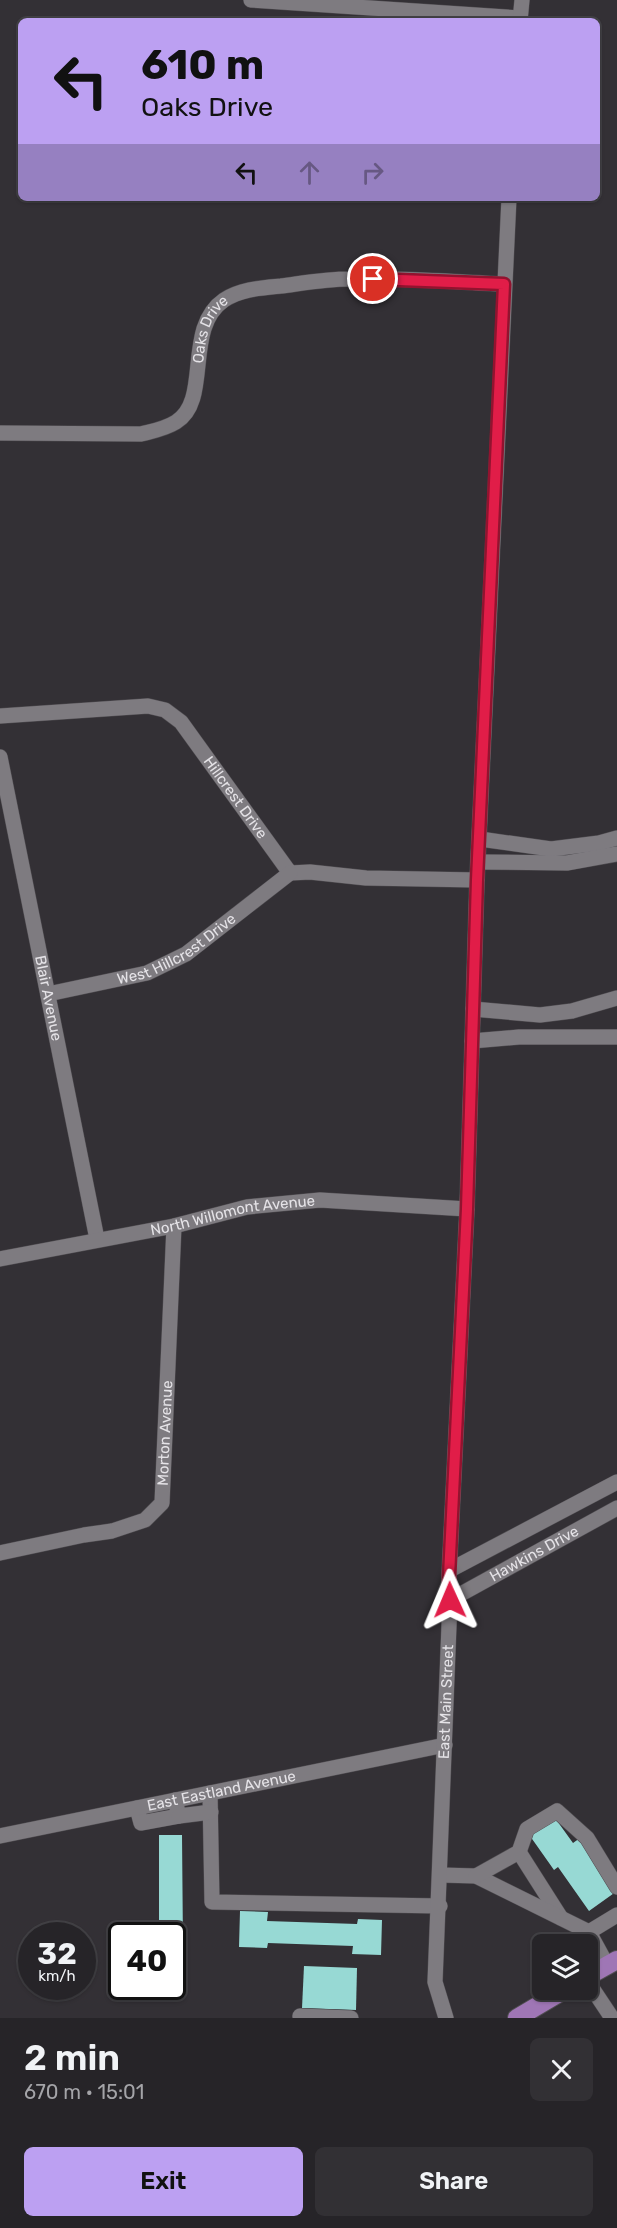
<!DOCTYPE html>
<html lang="en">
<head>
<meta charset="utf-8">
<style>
  :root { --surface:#262428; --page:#323034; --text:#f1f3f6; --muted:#a4a4a8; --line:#424145; --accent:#bca0f2 }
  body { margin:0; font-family:Rubik,sans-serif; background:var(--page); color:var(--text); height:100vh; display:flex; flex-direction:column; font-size:22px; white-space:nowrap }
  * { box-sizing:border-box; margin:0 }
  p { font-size:20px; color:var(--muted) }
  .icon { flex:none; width:33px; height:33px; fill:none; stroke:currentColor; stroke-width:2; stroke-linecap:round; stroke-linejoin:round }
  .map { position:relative; height:2018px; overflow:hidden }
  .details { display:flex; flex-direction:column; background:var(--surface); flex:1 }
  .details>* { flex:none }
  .hud { position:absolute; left:18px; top:18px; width:582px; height:183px; border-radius:9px; box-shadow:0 2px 4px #0004,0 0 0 2px var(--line); background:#bca0f2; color:#111; overflow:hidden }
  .controls { position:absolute; left:532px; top:1934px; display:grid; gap:12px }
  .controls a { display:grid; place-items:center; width:66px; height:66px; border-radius:9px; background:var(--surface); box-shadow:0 2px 4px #0004,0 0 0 2px var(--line); font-size:30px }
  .speed { position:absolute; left:18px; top:1922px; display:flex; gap:12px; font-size:30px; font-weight:700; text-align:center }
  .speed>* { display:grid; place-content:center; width:78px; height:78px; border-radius:50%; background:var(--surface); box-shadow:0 2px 4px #0004,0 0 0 2px var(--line); line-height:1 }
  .speed small { font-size:15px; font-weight:400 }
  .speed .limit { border:3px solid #111; border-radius:9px; background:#fff; color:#111 }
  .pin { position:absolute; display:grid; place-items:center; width:51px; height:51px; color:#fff; margin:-26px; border:3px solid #fff; border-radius:50%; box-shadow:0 2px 6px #0007 }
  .me { position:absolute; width:66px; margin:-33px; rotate:359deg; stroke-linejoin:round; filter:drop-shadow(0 0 4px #0008) }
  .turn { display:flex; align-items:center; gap:21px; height:126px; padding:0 24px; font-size:27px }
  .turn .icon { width:78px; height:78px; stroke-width:2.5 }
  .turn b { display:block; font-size:42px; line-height:51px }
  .lanes { display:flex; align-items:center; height:57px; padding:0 24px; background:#0003; justify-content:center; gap:30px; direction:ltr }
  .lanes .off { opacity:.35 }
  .round { display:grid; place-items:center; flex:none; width:63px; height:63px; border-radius:9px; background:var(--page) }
  .head { display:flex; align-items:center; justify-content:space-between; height:102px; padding:0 24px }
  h1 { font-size:36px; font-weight:600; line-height:45px }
  .primary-button { display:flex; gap:12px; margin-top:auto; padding:12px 24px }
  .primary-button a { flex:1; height:69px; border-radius:9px; background:var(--accent); color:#111; font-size:24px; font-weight:600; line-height:69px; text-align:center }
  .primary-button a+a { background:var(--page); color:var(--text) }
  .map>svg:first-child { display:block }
</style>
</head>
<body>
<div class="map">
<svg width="617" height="2018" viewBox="0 0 617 2018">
  <rect width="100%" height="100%" fill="#333035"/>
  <g fill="#97d9d4">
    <path d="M555,1818L573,1843L580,1838L617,1891L589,1911L558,1867L554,1870L530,1836Z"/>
    <path d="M159,1835H182L183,1946H172V1935H159Z"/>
    <path d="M240,1911L268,1912L267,1921L357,1924L358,1919L382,1920L381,1955L352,1954L353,1946L268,1943L267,1948L239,1947Z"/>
    <path d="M304,1966L357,1968L356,2010L302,2008Z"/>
  </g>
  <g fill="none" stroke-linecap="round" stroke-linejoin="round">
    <defs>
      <g id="minor">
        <path d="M251,0L520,18"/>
        <path d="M520,21L522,0"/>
        <path id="s1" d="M0,433L141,434C153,431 165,429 176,422C212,400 183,328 224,300C241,289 261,288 281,286C304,283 326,279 349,279C400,277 453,282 504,284"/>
        <path id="s2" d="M0,716L148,706L165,710L181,722L290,873L310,872L366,878L477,880"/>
        <path id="s3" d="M0,757L97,1239"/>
        <path d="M480,839L551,849L599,843L617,838"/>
        <path d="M478,862L567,863L617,854"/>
        <path id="s4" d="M48,994L147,973L186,954L290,873"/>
        <path d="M473,1009L540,1015L572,1011L617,998"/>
        <path d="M472,1041L519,1037H617"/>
        <path id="s5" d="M0,1259L174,1226L247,1207L320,1200L467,1209"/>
        <path id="s6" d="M0,1553L84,1535L112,1531L145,1520L162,1503L174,1226"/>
        <path d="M450,1570L617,1482"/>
        <path id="s7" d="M450,1600L617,1508"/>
        <path d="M210,1793L212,1902L440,1906"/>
        <path d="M137,1808L141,1823L179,1816L175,1800"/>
        <path d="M179,1816L211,1812"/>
        <path id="s8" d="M0,1836L445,1745"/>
        <path d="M519,1852L561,1918"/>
        <path d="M441,1875L476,1876L589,1932L607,1965"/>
        <path d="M476,1876L519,1852L527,1829L557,1811L587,1838L617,1887"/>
        <path d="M589,1932L617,1915"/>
        <path d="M588,1982L612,2018"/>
        <path d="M300,2016L351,2018"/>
        <path id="s9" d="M446,2018L435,1982L450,1600L449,1576L467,1209L477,880L509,198"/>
      </g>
      <g id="major">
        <path d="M588,1976L617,1960"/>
        <path d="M517,2018L566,1989"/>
      </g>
    </defs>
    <use href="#minor" stroke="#504d51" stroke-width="16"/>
    <use href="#major" stroke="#504d51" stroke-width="20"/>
    <use href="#minor" stroke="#7e7b80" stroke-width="15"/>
    <use href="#major" stroke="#9f76b5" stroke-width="18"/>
  </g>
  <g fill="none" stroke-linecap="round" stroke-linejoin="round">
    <defs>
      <path id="route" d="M373,279L504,284L477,880L467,1209L449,1576L450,1600"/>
    </defs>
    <use href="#route" stroke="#92132f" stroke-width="15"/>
    <use href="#route" stroke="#e11d48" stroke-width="10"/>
  </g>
  <g text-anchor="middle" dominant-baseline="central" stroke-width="6" stroke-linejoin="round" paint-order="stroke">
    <g font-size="15" fill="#e5e3e7" stroke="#333035">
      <text stroke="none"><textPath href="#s1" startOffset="280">Oaks Drive</textPath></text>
      <text stroke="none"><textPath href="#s2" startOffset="279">Hillcrest Drive</textPath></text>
      <text stroke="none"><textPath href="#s4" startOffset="138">West Hillcrest Drive</textPath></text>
      <text stroke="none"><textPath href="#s3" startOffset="246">Blair Avenue</textPath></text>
      <text stroke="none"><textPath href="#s5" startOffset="237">North Willomont Avenue</textPath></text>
      <text stroke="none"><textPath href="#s6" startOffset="243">Morton Avenue</textPath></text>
      <text stroke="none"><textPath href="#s7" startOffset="96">Hawkins Drive</textPath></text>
      <text stroke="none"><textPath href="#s9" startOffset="318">East Main Street</textPath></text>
      <text stroke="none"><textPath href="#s8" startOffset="226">East Eastland Avenue</textPath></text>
    </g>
  </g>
</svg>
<div class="controls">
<a><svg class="icon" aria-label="layers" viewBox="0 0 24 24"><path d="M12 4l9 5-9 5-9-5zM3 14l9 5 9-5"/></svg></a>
</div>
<div class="speed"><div>32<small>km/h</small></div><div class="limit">40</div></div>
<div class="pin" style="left:373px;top:279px;background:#d93025"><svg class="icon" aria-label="arrive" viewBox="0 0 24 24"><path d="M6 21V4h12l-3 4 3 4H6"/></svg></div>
<svg class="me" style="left:450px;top:1600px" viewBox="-20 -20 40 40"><path d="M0-17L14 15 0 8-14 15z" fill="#e11d48" stroke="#fff" stroke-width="4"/></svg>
<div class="hud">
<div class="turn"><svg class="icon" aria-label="left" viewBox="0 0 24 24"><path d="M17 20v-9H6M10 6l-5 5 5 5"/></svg><div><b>610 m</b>Oaks Drive</div></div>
<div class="lanes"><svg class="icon" aria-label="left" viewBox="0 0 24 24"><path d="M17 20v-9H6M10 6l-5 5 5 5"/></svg><svg class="icon off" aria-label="ahead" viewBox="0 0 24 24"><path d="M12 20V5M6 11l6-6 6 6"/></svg><svg class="icon off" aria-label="right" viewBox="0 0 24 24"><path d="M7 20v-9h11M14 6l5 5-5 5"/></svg></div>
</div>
</div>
<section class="details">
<div class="head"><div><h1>2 min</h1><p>670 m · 15:01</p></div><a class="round"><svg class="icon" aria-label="close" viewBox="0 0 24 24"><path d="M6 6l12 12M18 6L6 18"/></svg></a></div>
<div class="primary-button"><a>Exit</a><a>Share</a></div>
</section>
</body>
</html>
